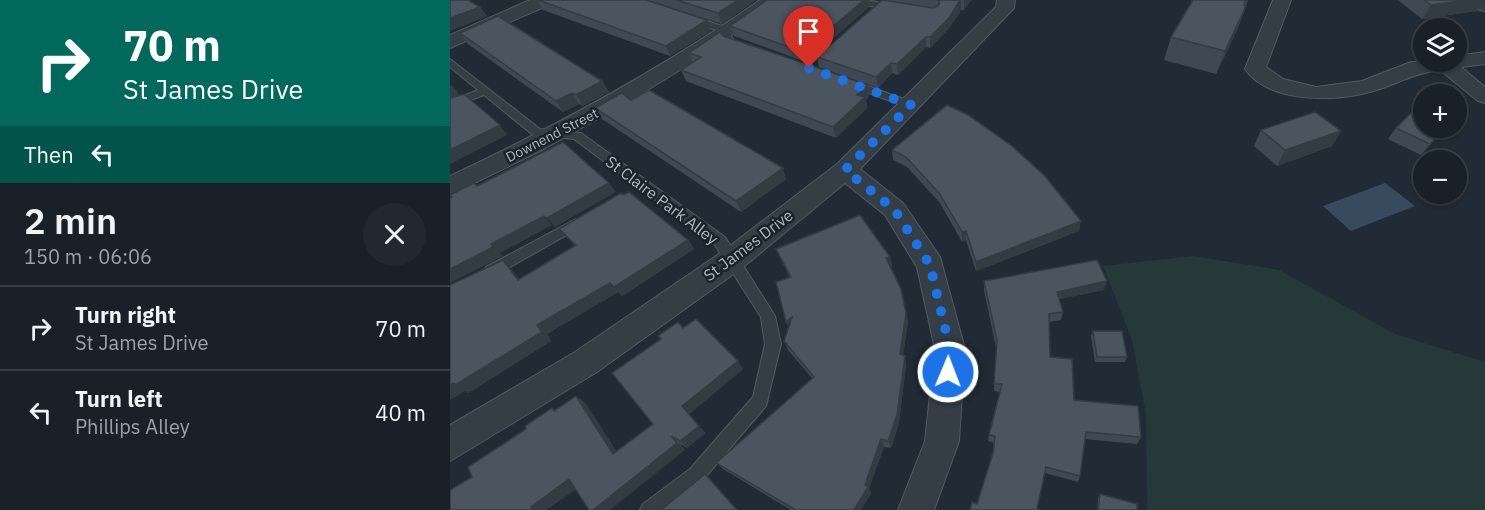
<!DOCTYPE html>
<html lang="en">
<head>
<meta charset="utf-8">
<style>
  :root { --surface:#192028; --page:#222830; --text:#f1f3f6; --muted:#9fa3a8; --line:#373e45 }
  body { margin:0; font-family:"IBM Plex Sans",sans-serif; background:var(--page); color:var(--text); height:100vh; display:flex; flex-direction:column; font-size:22px; white-space:nowrap }
  * { box-sizing:border-box; margin:0 }
  p { font-size:20px; color:var(--muted) }
  .icon { flex:none; width:33px; height:33px; fill:none; stroke:currentColor; stroke-width:2; stroke-linecap:round; stroke-linejoin:round }
  .map { position:relative; flex:1; overflow:hidden }
  .drawer { display:flex; flex-direction:column; background:var(--surface); width:450px }
  .drawer>* { flex:none }
  .hud { background:#00695c; color:#fff; overflow:hidden }
  .fabs { position:absolute; left:963px; top:18px; display:grid; gap:12px }
  .fabs a { display:grid; place-items:center; width:54px; height:54px; border-radius:50%; background:var(--surface); box-shadow:0 2px 4px #0004,0 0 0 2px var(--line); font-size:30px }
  .pin { position:absolute; display:grid; place-items:center; width:51px; height:51px; color:#fff; margin:-62px -26px; border-radius:50% 50% 50% 0; rotate:-45deg; box-shadow:0 0 6px #0007 }
  .pin .icon { rotate:45deg }
  .me { position:absolute; width:66px; margin:-33px; rotate:1deg; stroke-linejoin:round; filter:drop-shadow(0 0 4px #0008) }
  .turn { display:flex; align-items:center; gap:21px; height:126px; padding:0 24px; font-size:27px }
  .turn .icon { width:78px; height:78px; stroke-width:2.5 }
  .turn b { display:block; font-size:42px; line-height:51px }
  .then { display:flex; align-items:center; height:57px; padding:0 24px; background:#0003; gap:12px; font-size:22px }
  .round { display:grid; place-items:center; flex:none; width:63px; height:63px; border-radius:32px; background:var(--page) }
  .headline { display:flex; align-items:center; justify-content:space-between; height:102px; padding:0 24px }
  h1 { font-size:36px; font-weight:600; line-height:45px }
  ul { padding:0; list-style:none }
  li { display:flex; align-items:center; gap:18px; height:84px; padding:0 24px; border-top:2px solid var(--line) }
  li div { flex:1 }
  li b { display:block; font-size:22px }
  li em { font-style:normal }
  main { display:flex; flex:1; min-height:0 }
  .map>svg:first-child { display:block }
</style>
</head>
<body>
<main>
<section class="drawer">
<div class="hud">
<div class="turn"><svg class="icon" aria-label="right" viewBox="0 0 24 24"><path d="M7 20v-9h11M14 6l5 5-5 5"/></svg><div><b>70 m</b>St James Drive</div></div>
<div class="then">Then<svg class="icon" aria-label="left" viewBox="0 0 24 24"><path d="M17 20v-9H6M10 6l-5 5 5 5"/></svg></div>
</div>
<div class="headline"><div><h1>2 min</h1><p>150 m · 06:06</p></div><a class="round"><svg class="icon" aria-label="close" viewBox="0 0 24 24"><path d="M6 6l12 12M18 6L6 18"/></svg></a></div>
<ul>
<li><svg class="icon" aria-label="right" viewBox="0 0 24 24"><path d="M7 20v-9h11M14 6l5 5-5 5"/></svg><div><b>Turn right</b><p>St James Drive</p></div><em>70 m</em></li>
<li><svg class="icon" aria-label="left" viewBox="0 0 24 24"><path d="M17 20v-9H6M10 6l-5 5 5 5"/></svg><div><b>Turn left</b><p>Phillips Alley</p></div><em>40 m</em></li>
</ul>
</section>
<div class="map">
<svg width="1035" height="510" viewBox="0 0 1035 510">
  <rect width="100%" height="100%" fill="#212b35"/>
  <path fill="#263938" d="M744,256L829,270L945,334L1035,362V510H697L696,414L682,340L653,266Z"/>
  <path fill="#384a5d" d="M935,183L965,206L901,231L873,206Z"/>
  <g fill="none" stroke-linecap="round" stroke-linejoin="round">
    <defs>
      <g id="service">
        <path d="M397,0H418L450,7L446,10L401,3Z"/>
        <path d="M243,16L272,26L284,40L276,42L266,30L240,21V17Z"/>
        <path d="M0,59L90,129L131,133L275,237L325,316L331,344L316,406L252,481L214,510H190L193,504L240,469L303,397L315,344L311,317L265,245L124,139L83,135L34,95L0,108V101L28,90L0,67Z"/>
        <path d="M401,80L465,103L466,105L461,108L457,107L397,85V81Z"/>
        <path d="M126,219L131,221L132,224L131,227L46,275H36L34,271L36,267Z"/>
      </g>
      <g id="minor">
        <path d="M80,0H104L101,4L0,48V35Z"/>
        <path d="M310,0H330L251,57L173,105L92,150L0,195V176C108,125 212,69 310,0Z"/>
        <path d="M547,0H565L564,8L410,169L453,203L490,257L515,349L509,441L484,510H448L475,441L485,349L467,267L435,215L395,183L292,268L147,372L0,461V425L125,352L272,252L387,164L546,7Z"/>
        <path d="M823,0H841L816,67L833,79L866,87L912,81L961,62H1006V56L1035,52V64L1011,67L1035,87V103L1028,101L990,70C960,74 946,85 920,92C885,102 818,103 795,69Z"/>
        <path d="M1018,0H1035V11L1029,10Z"/>
      </g>
    </defs>
    <use href="#service" stroke="#525b63" stroke-width="2"/>
    <use href="#minor" stroke="#525b63" stroke-width="2"/>
    <use href="#service" fill="#353d45" fill-rule="evenodd"/>
    <use href="#minor" fill="#353d45" fill-rule="evenodd"/>
  </g>
  <g fill="#404953">
    <path d="M87,0L257,20L261,31L220,56L93,10Z"/>
    <path d="M198,0H306L272,24Z"/>
    <path d="M433,0H521L514,10H511L499,28L480,48L476,47L448,75L442,73L428,88L369,67L367,57Z"/>
    <path d="M798,0L788,28L766,74L714,60L721,37Z"/>
    <path d="M948,0H1034L1026,11L972,19Z"/>
    <path d="M419,7L356,62L284,36L280,26Z"/>
    <path d="M10,33L152,81L159,92L133,106L129,104L113,112L18,44Z"/>
    <path d="M274,36L418,85L419,96L416,100L417,108L386,138L236,81L231,70L243,63L239,53Z"/>
    <path d="M181,100L336,179L291,212L152,119L145,108Z"/>
    <path d="M946,128H995L971,155L938,139Z"/>
    <path d="M811,130L891,131L882,146L827,166L804,146Z"/>
    <path d="M442,150L629,231L526,271L516,240L512,242L490,203L457,167L443,160Z"/>
    <path d="M109,229L238,240L244,249L172,296L168,292L97,334L101,341L18,393L15,391L53,260L62,270L69,279L125,246Z"/>
    <path d="M326,249L440,257L442,266L441,267L456,313L458,322L453,355L456,365L449,423L441,448L434,447L419,488L421,493L411,510H341L273,469L266,463L362,378L338,350L334,341L339,327L336,322L340,278Z"/>
    <path d="M534,281L654,290L609,299L613,312L611,320L599,322L600,357L624,400L691,437L687,444L635,439L630,476L628,482L595,473L527,504L543,453L544,443L538,441L539,435L550,392L544,391L546,348L534,290Z"/>
    <path d="M233,328L293,369L239,414L255,433L237,448L229,443L235,450L126,489L96,510H0L22,477L76,429L102,408L106,410L126,396L136,404L166,451L203,424Z"/>
    <path d="M643,331L677,357L675,362H645L641,336Z"/>
    <path d="M650,494L687,510H647L648,498Z"/>
  </g>
  <g fill="#343c43">
    <path d="M288,0H306L272,24L268,13Z"/>
    <path d="M414,0H418L419,7L356,62L353,52Z"/>
    <path d="M511,0V10L499,28L480,48V37Z"/>
    <path d="M514,0H521L514,10Z"/>
    <path d="M1017,0H1034L1026,11L972,19L981,5Z"/>
    <path d="M796,6L788,28L766,74L775,51Z"/>
    <path d="M30,7L37,16L0,31V18Z"/>
    <path d="M257,20L261,31L220,56L216,46Z"/>
    <path d="M476,37V47L448,75L447,64Z"/>
    <path d="M441,63L442,73L428,88L426,77Z"/>
    <path d="M152,81L159,92L133,106L126,95Z"/>
    <path d="M2,85L10,95L0,99V86Z"/>
    <path d="M418,85L419,96L416,100L417,108L386,138L383,127L407,95Z"/>
    <path d="M122,93L129,104L113,112L106,101Z"/>
    <path d="M50,125L57,135L0,164V150Z"/>
    <path d="M995,128L988,136L971,155L980,144Z"/>
    <path d="M891,131L882,146L827,166L835,150Z"/>
    <path d="M333,168L336,179L291,212L286,201Z"/>
    <path d="M159,183L166,192L105,227L97,218Z"/>
    <path d="M94,216L102,225L50,253L53,256L0,283V269L41,244Z"/>
    <path d="M631,221L629,231L526,271V262Z"/>
    <path d="M516,231V240L512,242V232Z"/>
    <path d="M238,240L244,249L172,296L164,287Z"/>
    <path d="M440,257L442,266L438,267L436,258Z"/>
    <path d="M53,260L62,270L77,289L68,280Z"/>
    <path d="M657,281L654,290L605,300L607,292Z"/>
    <path d="M160,283L168,292L97,334L101,341L18,393L15,391L0,400V385L87,325Z"/>
    <path d="M456,313L458,322L452,363L450,354Z"/>
    <path d="M342,317L340,331L336,322Z"/>
    <path d="M455,356L456,365L449,423L441,448L438,441Z"/>
    <path d="M288,361L293,369L239,414L255,433L237,448L230,441L232,406Z"/>
    <path d="M126,396L136,404L172,461L163,454Z"/>
    <path d="M221,436L235,450L160,510H143Z"/>
    <path d="M431,439L434,447L419,488L421,493L411,510H404L415,485Z"/>
    <path d="M255,474L261,480L288,510H287Z"/>
    <path d="M119,479L130,486L96,510H82L81,507Z"/>
  </g>
  <g fill="#4a5560" stroke="#343c43" stroke-width="1.5">
    <path d="M0,0H18L30,7L0,18Z"/>
    <path d="M88,0H196L257,20L216,46Z"/>
    <path d="M226,0H288L268,13Z"/>
    <path d="M317,0H414L353,52L280,26Z"/>
    <path d="M432,0L483,8L489,5V1L487,0H510L499,18L480,37H476L447,64L441,63L426,77L367,57Z"/>
    <path d="M743,0H796L794,5L796,6L775,51L721,37Z"/>
    <path d="M974,0H1017L981,5Z"/>
    <path d="M48,16L152,81L126,95L122,93L106,101L10,33Z"/>
    <path d="M270,32L274,36L418,85L407,95L415,97L383,127L231,70L251,57L239,53Z"/>
    <path d="M199,90L333,168L286,201L145,108L172,93L181,100Z"/>
    <path d="M14,94L50,125L0,150V98Z"/>
    <path d="M497,105L518,115L562,146L595,176L631,221L526,262L516,231L512,232L489,193L456,157L442,150Z"/>
    <path d="M964,110L974,114V128H995L980,144L946,128Z"/>
    <path d="M865,112L891,131L835,150L811,130Z"/>
    <path d="M113,142L159,183L97,218L94,216L41,244L43,247L0,269V198L2,197L0,195L24,183L27,186Z"/>
    <path d="M179,192L238,240L164,287L160,283L87,325L92,332L5,385L4,383L0,385V285L53,260L68,280L126,245L109,229L171,193L173,195Z"/>
    <path d="M410,215L440,257L436,258L451,289L456,313L450,354L455,356L447,415L438,441L431,439L415,485L418,487L404,510H346L266,463L364,377L334,341L342,317L336,322L326,282L341,277L326,249Z"/>
    <path d="M647,260L657,281L607,292L613,312L599,314L600,357L622,359L624,400L688,406L691,437L636,432L630,476L596,467L587,509L591,510H520L522,502L527,504L543,453L545,436L539,435L552,384H544L547,340L534,281Z"/>
    <path d="M246,319L288,361L232,406L249,426L230,441L221,436L227,443L143,510H139L119,479L81,507L82,510H0V490L22,477L18,467L76,429L75,426L102,408L104,411L126,396L163,454L203,424L162,373L211,339L208,336L228,322L233,328Z"/>
    <path d="M643,331H672L677,357H647Z"/>
    <path d="M255,474L287,510H211Z"/>
    <path d="M650,494L687,504V510H648Z"/>
  </g>
  <g fill="none" stroke-linecap="round" stroke-linejoin="round">
    <path stroke="#1a73e8" stroke-width="10" stroke-dasharray="0 18" d="M359,68L461,105L395,170L444,209L480,265L500,349L498,372"/>
  </g>
  <g text-anchor="middle" dominant-baseline="central" stroke-width="5" stroke-linejoin="round" paint-order="stroke">
    <g font-size="14" fill="#afb8c2" stroke="#1a222a">
      <text transform="translate(102 135) rotate(-27)">Downend Street</text>
    </g>
    <g font-size="16" fill="#afb8c2" stroke="#1a222a">
      <text transform="translate(212 200) rotate(37)">St Claire Park Alley</text>
      <text transform="translate(298 245) rotate(-37)">St James Drive</text>
    </g>
  </g>
</svg>
<div class="fabs">
<a><svg class="icon" aria-label="layers" viewBox="0 0 24 24"><path d="M12 4l9 5-9 5-9-5zM3 14l9 5 9-5"/></svg></a>
<a>+</a>
<a>−</a>
</div>
<div class="pin" style="left:359px;top:68px;background:#d93025"><svg class="icon" aria-label="arrive" viewBox="0 0 24 24"><path d="M6 21V4h12l-3 4 3 4H6"/></svg></div>
<svg class="me" style="left:498px;top:372px" viewBox="-20 -20 40 40"><circle r="17" fill="#1a73e8" stroke="#fff" stroke-width="3"/><path d="M0-11L8 9 0 5-8 9z" fill="#fff"/></svg>
</div>
</main>
</body>
</html>
